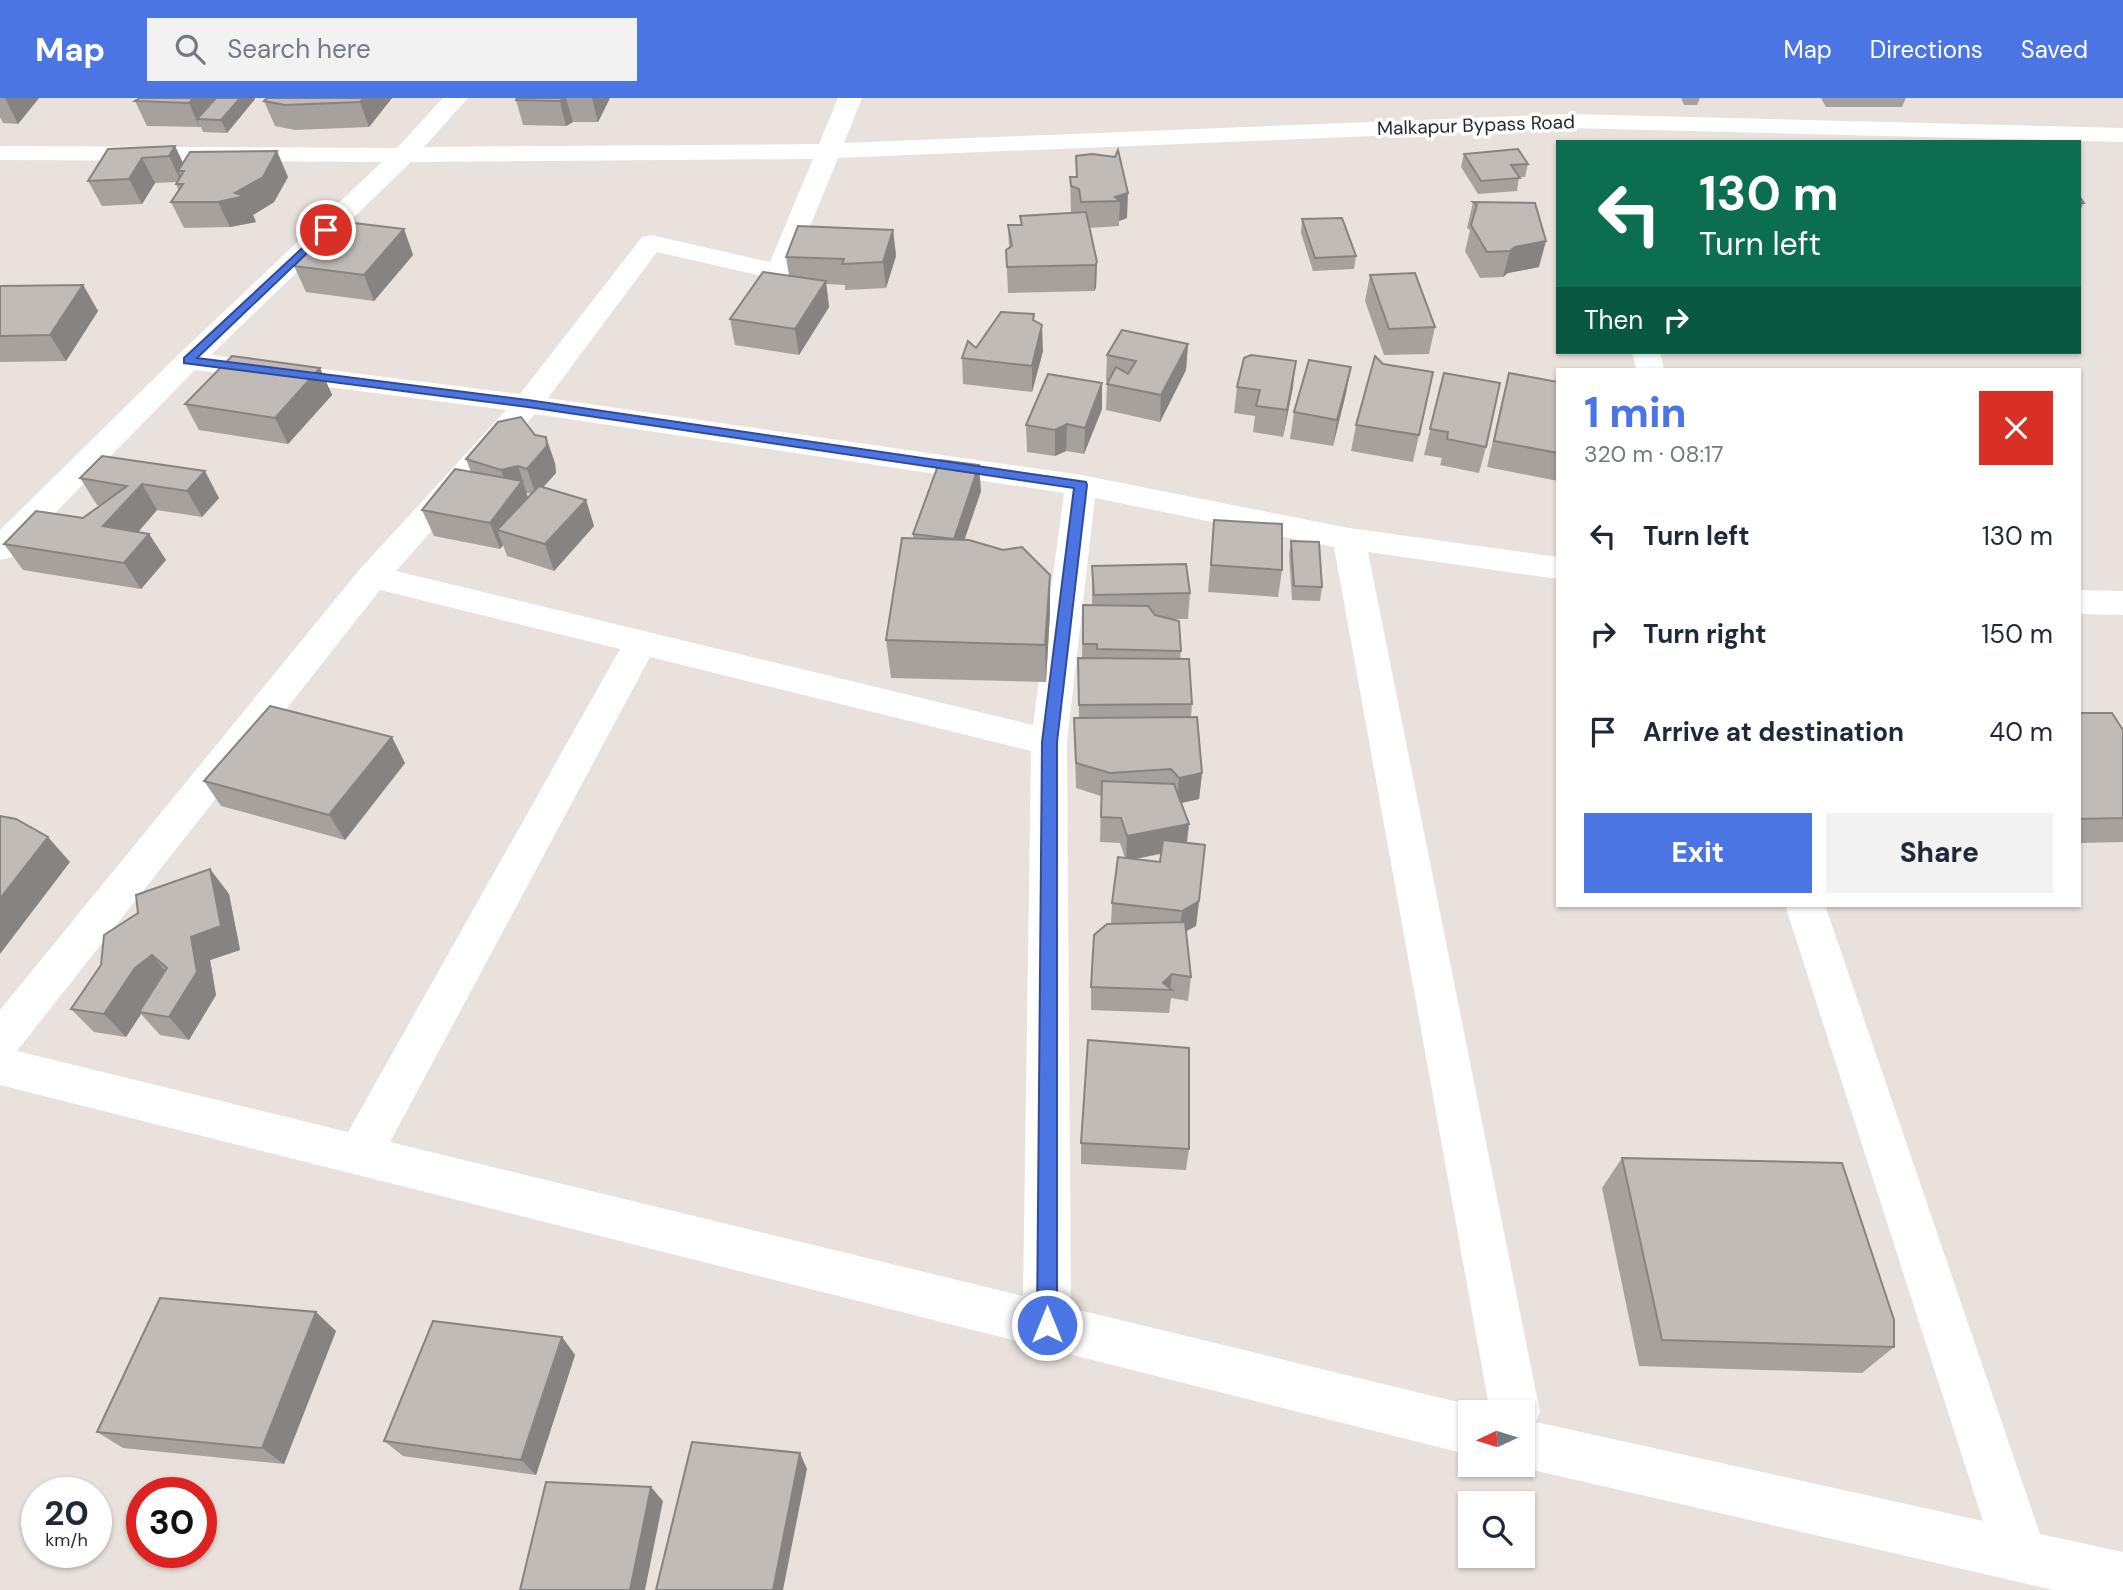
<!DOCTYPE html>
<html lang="en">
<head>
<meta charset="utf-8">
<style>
  :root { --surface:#fff; --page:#f2f2f3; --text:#1f2937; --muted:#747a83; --accent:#4c75e4 }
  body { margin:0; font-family:"DM Sans",sans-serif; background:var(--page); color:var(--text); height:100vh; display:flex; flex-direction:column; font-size:26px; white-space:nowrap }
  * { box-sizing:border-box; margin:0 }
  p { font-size:23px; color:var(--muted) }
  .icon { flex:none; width:38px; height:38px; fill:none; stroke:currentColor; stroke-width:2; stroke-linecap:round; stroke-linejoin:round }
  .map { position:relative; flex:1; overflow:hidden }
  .side { position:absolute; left:1556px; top:270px; width:525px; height:539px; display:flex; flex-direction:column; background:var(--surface); border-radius:0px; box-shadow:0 2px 5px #0004 }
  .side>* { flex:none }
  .hud { position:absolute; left:1556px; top:42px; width:525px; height:214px; border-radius:0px; box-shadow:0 2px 5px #0004; background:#0b6e4f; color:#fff; overflow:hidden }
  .needle { width:46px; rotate:266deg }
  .fabs { position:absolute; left:1458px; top:1302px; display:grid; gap:14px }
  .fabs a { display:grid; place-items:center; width:77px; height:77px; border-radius:0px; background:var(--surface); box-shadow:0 2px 5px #0004; font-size:35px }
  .speed { position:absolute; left:21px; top:1379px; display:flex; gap:14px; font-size:35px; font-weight:700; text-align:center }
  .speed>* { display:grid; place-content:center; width:91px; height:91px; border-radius:50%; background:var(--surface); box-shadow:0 2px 5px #0004; line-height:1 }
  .speed small { font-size:18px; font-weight:400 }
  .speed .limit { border:10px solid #d22; background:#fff; color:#111 }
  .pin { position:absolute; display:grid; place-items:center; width:60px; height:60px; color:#fff; margin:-30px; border:4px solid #fff; border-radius:50%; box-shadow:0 2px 7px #0007 }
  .me { position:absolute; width:77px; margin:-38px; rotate:0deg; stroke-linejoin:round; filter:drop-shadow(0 0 5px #0008) }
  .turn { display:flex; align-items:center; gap:24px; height:147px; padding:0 28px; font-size:32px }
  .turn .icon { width:91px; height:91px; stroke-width:2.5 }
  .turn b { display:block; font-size:49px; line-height:60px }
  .then { display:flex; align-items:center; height:66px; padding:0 28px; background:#0003; gap:14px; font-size:26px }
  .round { display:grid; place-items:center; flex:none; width:74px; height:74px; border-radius:0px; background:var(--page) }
  .head { display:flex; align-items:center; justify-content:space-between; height:119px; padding:0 28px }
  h1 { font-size:42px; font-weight:800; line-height:52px; color:var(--accent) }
  .primary-button { display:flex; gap:14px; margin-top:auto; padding:14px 28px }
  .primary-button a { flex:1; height:80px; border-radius:0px; background:var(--accent); color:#fff; font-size:28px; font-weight:800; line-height:80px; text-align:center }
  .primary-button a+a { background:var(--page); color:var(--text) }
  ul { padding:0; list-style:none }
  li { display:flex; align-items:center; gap:21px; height:98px; padding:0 28px }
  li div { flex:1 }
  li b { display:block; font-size:26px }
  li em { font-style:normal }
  header { display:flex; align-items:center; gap:42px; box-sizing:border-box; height:98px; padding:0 35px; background:var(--accent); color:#fff }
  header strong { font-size:33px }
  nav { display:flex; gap:38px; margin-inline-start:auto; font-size:24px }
  .search { width:490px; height:63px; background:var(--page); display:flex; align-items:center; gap:18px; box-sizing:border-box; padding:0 24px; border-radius:0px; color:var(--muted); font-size:26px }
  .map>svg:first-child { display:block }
</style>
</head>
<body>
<header>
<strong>Map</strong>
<div class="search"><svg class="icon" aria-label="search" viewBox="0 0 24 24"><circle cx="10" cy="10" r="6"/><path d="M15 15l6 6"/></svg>Search here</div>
<nav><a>Map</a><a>Directions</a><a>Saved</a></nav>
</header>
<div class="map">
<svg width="2123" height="1492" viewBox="0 0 2123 1492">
  <rect width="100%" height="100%" fill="#e9e1db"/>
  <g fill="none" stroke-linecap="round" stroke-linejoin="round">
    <g fill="#fff" fill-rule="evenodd">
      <path d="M443,0H468L424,49L819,46L838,0H862L844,45L1570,16L2123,30V44L1570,30L838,60L789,180L779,182L657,154L548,300L1081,377L1349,430L1558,459V481L1368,454L1540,1314L1536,1324L1983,1423L1785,807H1825L2040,1436L2123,1454V1492H2054L1511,1367H1522V1314H1490L1334,449L1095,400L1067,644L1071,1210L1470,1307L1488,1314H1470V1357L0,987V912L360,471L506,312L195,272L12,459L0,462V432L178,257L382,64L0,62V48L397,50ZM813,61L770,164L651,137L642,139L520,296L211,257L411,64ZM535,316L1064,395L1033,627L396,473ZM380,492L620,551L348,1034L17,953ZM650,559L1031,653L1023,1198L390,1044Z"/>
      <path d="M1632,254H1660L1664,271H1636Z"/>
      <path d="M2079,492L2123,493V517L2079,516Z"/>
    </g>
  </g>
  <g fill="#a6a19d" fill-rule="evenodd">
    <path d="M0,0H39L18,26L3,25L0,19Z"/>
    <path d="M267,0H392L369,29L295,32L275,28L264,3Z"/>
    <path d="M517,0H610L598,24H573L566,28L523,27L516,2Z"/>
    <path d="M1647,0H1700L1697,7H1684L1681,0Z"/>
    <path d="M1821,0H1906L1902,9H1826Z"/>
    <path d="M255,1L227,35L203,34L201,29L147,28L135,3Z"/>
    <path d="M175,48L183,65L288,79L274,104L253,117L256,124L230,129L184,130L171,104L179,93L176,86L177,84L155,85L142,106L102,108L88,83L108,51Z"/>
    <path d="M1464,56L1528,66L1525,79H1519L1517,93L1478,96L1461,69Z"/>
    <path d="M1076,58L1115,59L1127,120L1119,123V128L1089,130L1097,164L1096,190L1094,193L1008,195L1006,152L1009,150L1008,127H1021L1020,118L1073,115L1071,114L1070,79H1076Z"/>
    <path d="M2079,98L2084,105L2079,115Z"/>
    <path d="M1473,104L1539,169L1508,175L1503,179L1480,180L1465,153L1470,132L1467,130Z"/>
    <path d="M1302,121L1356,158L1354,171L1313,173L1301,135Z"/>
    <path d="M404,131L413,157L374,203L306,194L294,168Z"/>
    <path d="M893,132L896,158L886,190L845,192V187L826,186L829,209L799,257L735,247L730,221L789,178L786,159Z"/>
    <path d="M1370,177L1435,229L1429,256L1384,257L1365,203Z"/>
    <path d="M83,187L98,213L66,263L0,264V188Z"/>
    <path d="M1188,246L1186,272L1160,324L1106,312L1107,286L1108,284L1106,283L1107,257Z"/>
    <path d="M976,250L1043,253L1032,294L963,286L962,260Z"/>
    <path d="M1383,266L1433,274L1413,364L1351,353L1356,327Z"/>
    <path d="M1351,269L1346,295L1333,348L1290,341L1294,314Z"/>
    <path d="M320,270L332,297L288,346L199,332L185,306Z"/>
    <path d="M1444,275L1486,349L1479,375L1440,367L1442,360L1424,357Z"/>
    <path d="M1509,275L1558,284V383L1487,369L1502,302Z"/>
    <path d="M1237,289H1293L1283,339L1253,334L1255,318L1234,315Z"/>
    <path d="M1102,311L1084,356L1066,353L1055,358L1027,354L1026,327Z"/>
    <path d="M102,358L219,400L202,419L157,412L138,434L149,436L166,462L141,491L23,472L4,446L83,420L100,407H97L80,380Z"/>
    <path d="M466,361L555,365L556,375L543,389L586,402L594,428L554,473L507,458L503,447L500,451L434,438L422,412L471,374ZM526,395H527L532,396L528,400Z"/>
    <path d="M981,393L964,442L1050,477V514L1046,584L891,580L886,542L913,441V436Z"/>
    <path d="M1214,422L1282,472L1278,499L1208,494Z"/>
    <path d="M1291,443L1322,489L1320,503L1292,502L1289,457Z"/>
    <path d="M1092,468L1190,495L1188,521H1174L1181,553L1180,561L1192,606L1191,619L1202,675L1199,701L1181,705L1189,726L1187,745L1199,803L1196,828L1186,833L1191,879L1188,903L1171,900L1169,915L1091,912V889L1111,826L1112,805L1125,760L1120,745L1100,744L1101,698L1076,690L1074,620H1079L1078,560H1082L1083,507H1092ZM1161,756L1160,764L1134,761Z"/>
    <path d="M2079,615L2123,632V744L2079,745Z"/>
    <path d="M405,665L345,742L221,708L204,683Z"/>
    <path d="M210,771L229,796L240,852L210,862L216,897L189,942L160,937L141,916L126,939L94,934L71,911Z"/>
    <path d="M1081,1045L1189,1051L1186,1072L1081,1066Z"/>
    <path d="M1622,1060L1894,1249L1862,1275L1639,1268L1602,1090Z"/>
    <path d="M336,1233L284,1366L123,1350L97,1334Z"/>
    <path d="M562,1239L575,1257L536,1377L403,1358L384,1343Z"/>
  </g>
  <g fill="#878380">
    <path d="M5,0H39L18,26Z"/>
    <path d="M193,0H226L197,21L200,30L189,5Z"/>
    <path d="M240,0H255V1L227,35L221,22Z"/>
    <path d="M363,0H392L369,29L360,4Z"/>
    <path d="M564,0H566L573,24L566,28L560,3Z"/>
    <path d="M592,0H610L598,24Z"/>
    <path d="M175,48L187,74L178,73L182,82L181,84L169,58Z"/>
    <path d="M277,53L288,79L274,104L253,117L256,124L230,129L218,104Z"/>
    <path d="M142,60L155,85L142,106L129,81Z"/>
    <path d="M1128,95L1127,120L1119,123L1120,103L1115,99Z"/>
    <path d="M404,131L413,157L374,203L364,177Z"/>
    <path d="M893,132L896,158L886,190L883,164Z"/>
    <path d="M1546,143L1539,169L1508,175L1503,179L1510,153L1515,149Z"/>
    <path d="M1097,164L1096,190L1094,193L1095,167Z"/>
    <path d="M826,183L829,209L799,257L795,231Z"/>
    <path d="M83,187L98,213L66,263L50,237Z"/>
    <path d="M1042,227L1043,253L1032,294V268Z"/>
    <path d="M1188,246L1186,272L1160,324L1161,297Z"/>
    <path d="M1296,263L1293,289L1283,339L1287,312Z"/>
    <path d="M1351,269L1346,295L1333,348L1337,322Z"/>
    <path d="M320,270L332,297L288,346L275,320Z"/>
    <path d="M1102,285V311L1084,356L1085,330Z"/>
    <path d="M1067,326L1066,353L1055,358V332Z"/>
    <path d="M546,339L555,365L556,375L536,397L527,371Z"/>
    <path d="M979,367L981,393L956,467L954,441Z"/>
    <path d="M518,368L531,409L497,432L503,447L500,451L490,425L510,398L501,372Z"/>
    <path d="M205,373L219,400L202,419L187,393Z"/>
    <path d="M142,386L157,412L120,455L103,428Z"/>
    <path d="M586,402L594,428L554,473L545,446Z"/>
    <path d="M149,436L166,462L141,491L124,465Z"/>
    <path d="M1050,477V514L1046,584L1045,547Z"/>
    <path d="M392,639L405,665L345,742L329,717Z"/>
    <path d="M1202,675L1199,701L1177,706L1179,680Z"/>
    <path d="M1189,726L1186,750L1126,763L1127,738Z"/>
    <path d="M48,739L70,764L0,856V801Z"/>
    <path d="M210,771L229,796L240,852L210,862L216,897L189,942L169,919Z"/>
    <path d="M1199,803L1196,828L1179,837L1182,813Z"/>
    <path d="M152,857L172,881L139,914L141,916L126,939L104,916L135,870Z"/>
    <path d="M1172,876L1170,892L1163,885Z"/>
    <path d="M316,1214L336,1233L284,1366L262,1350Z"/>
    <path d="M562,1239L575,1257L536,1377L521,1362Z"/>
    <path d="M800,1355L807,1371L783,1492H773Z"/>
    <path d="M651,1389L663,1403L645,1492H630Z"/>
  </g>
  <g fill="#c1bbb7" stroke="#878380" stroke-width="2">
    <path d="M140,0H193L189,5L135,3Z"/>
    <path d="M216,0H240L221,22L197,21Z"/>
    <path d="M267,0H363L360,4L285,7L264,3Z"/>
    <path d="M517,0H564L560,3L516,2Z"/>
    <path d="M175,48L169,58L142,60L129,81L88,83L108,51Z"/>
    <path d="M1518,51L1528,66L1511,67L1520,80L1481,83L1464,56Z"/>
    <path d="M1118,52L1128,95L1115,99L1120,103L1081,104L1079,91L1071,88L1070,79H1077L1076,58L1092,56L1115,59Z"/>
    <path d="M277,53L263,79L235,95L245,98L218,104H171L183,86H176L184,73H178L190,54Z"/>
    <path d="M2079,98L2084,105H2079Z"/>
    <path d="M1473,104L1535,105L1546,143L1515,149L1510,153L1487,154L1471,127L1477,107Z"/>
    <path d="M1086,114L1097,164L1095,167L1007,169L1006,152L1012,148L1008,127H1022L1020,118Z"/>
    <path d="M1342,120L1356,158L1315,160L1302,121Z"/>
    <path d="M337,123L404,131L364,177L294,168Z"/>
    <path d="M798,128L893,132L883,164L842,166L844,161L786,159Z"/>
    <path d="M763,174L826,183L795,231L730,221Z"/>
    <path d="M1415,175L1435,229L1389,231L1370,177Z"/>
    <path d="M83,187L50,237L0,238V188Z"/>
    <path d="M1001,214L1034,216L1033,222L1042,227L1032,268L962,260L968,243L976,250Z"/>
    <path d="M1122,232L1188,246L1161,297L1107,286L1116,269L1128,276L1136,263L1107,257Z"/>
    <path d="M1251,257L1296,263L1287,312L1256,308L1260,292L1237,289L1244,260Z"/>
    <path d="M232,258L320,270L275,320L185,306Z"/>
    <path d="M1375,258L1383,266L1433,274L1419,337L1356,327Z"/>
    <path d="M1309,262L1351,269L1337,322L1294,314Z"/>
    <path d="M1444,275L1500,285L1486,349L1447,341L1448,334L1430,331Z"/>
    <path d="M1509,275L1558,284V355L1494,343Z"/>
    <path d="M1048,276L1102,285L1085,330L1067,326L1055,332L1026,327Z"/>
    <path d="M521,319L535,337L546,339L547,348L527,371L518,368L501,372L466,361L498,324Z"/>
    <path d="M102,358L205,373L187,393L142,386L103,428L149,436L124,465L4,446L36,413L83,420L127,388L80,380Z"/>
    <path d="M940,362L979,367L954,441L913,436Z"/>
    <path d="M455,371L522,383L490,425L422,412Z"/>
    <path d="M539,388L586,402L545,446L497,432Z"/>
    <path d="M1214,422L1282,426V472L1211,467Z"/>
    <path d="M902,440L969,442L1003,452L1022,449L1050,477L1045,547L886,542Z"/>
    <path d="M1291,443L1319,444L1322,489L1294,488Z"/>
    <path d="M1186,466L1190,495L1094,497L1092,468Z"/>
    <path d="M1083,507L1148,508L1155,517L1179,523L1181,553L1097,551V546H1083Z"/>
    <path d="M1078,560L1189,561L1192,606L1079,607Z"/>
    <path d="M270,608L392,639L329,717L204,683Z"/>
    <path d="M2079,615H2112L2123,632V720L2079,721Z"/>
    <path d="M1197,619L1202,675L1179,680L1171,671L1110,675L1076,665L1074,620Z"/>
    <path d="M1102,683L1174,686L1189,726L1127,738L1121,720L1101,719Z"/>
    <path d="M0,718L16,721L48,739L0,801Z"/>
    <path d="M1163,742L1205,747L1199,803L1182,813L1112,805L1118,759L1160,764Z"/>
    <path d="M210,771L221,828L191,839L197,874L169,919L139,914L167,870L152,857L135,870L104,916L71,911L101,867L104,837L138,815L136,797Z"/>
    <path d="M1185,824L1191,879L1172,876L1163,885L1172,892L1091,889L1094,837L1107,826Z"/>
    <path d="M1088,942L1189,950V1051L1081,1045Z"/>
    <path d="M1622,1060L1842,1065L1894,1222V1249L1662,1242Z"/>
    <path d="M160,1200L316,1214L262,1350L97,1334Z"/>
    <path d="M433,1223L562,1239L521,1362L384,1343Z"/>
    <path d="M692,1344L800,1355L773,1492H656Z"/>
    <path d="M546,1384L651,1389L630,1492H520Z"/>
  </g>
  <path fill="#4c75e4" stroke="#314c94" stroke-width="2" d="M326,128L329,129V134L197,260L528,302L1086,384L1087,387L1057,644V1227L1054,1234L1047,1236L1040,1234L1037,1227L1042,644L1074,390L528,309L184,265V260Z"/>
  <g text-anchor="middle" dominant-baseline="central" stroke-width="7" stroke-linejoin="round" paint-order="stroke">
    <g font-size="19" fill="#282828" stroke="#fff">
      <text transform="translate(1476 27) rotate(-2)">Malkapur Bypass Road</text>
    </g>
  </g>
</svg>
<div class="fabs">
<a><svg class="needle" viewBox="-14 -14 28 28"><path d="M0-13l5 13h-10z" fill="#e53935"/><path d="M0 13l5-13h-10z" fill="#747a83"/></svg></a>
<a><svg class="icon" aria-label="search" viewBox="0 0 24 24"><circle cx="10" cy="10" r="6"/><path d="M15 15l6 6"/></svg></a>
</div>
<div class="speed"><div>20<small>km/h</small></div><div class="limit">30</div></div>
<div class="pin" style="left:326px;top:132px;background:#d93025"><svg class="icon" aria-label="arrive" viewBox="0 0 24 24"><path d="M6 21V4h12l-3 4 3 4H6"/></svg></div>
<svg class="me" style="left:1047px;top:1227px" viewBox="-20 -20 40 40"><circle r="17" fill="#4c75e4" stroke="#fff" stroke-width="3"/><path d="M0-11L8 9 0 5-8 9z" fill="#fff"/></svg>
<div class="hud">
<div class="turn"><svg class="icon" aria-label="left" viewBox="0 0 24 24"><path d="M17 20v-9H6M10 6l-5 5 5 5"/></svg><div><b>130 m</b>Turn left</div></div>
<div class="then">Then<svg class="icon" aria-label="right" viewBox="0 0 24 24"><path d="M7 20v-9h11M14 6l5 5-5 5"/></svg></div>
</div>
<section class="side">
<div class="head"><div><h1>1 min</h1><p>320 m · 08:17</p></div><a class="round" style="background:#d93025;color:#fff"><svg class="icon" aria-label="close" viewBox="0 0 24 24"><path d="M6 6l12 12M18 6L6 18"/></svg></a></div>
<ul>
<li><svg class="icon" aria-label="left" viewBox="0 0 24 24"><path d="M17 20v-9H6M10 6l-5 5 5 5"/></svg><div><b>Turn left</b></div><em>130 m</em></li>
<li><svg class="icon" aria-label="right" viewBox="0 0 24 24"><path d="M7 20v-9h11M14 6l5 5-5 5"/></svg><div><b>Turn right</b></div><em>150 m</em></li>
<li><svg class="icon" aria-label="arrive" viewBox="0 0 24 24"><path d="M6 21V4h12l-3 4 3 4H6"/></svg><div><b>Arrive at destination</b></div><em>40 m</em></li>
</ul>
<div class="primary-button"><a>Exit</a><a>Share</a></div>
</section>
</div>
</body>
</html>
